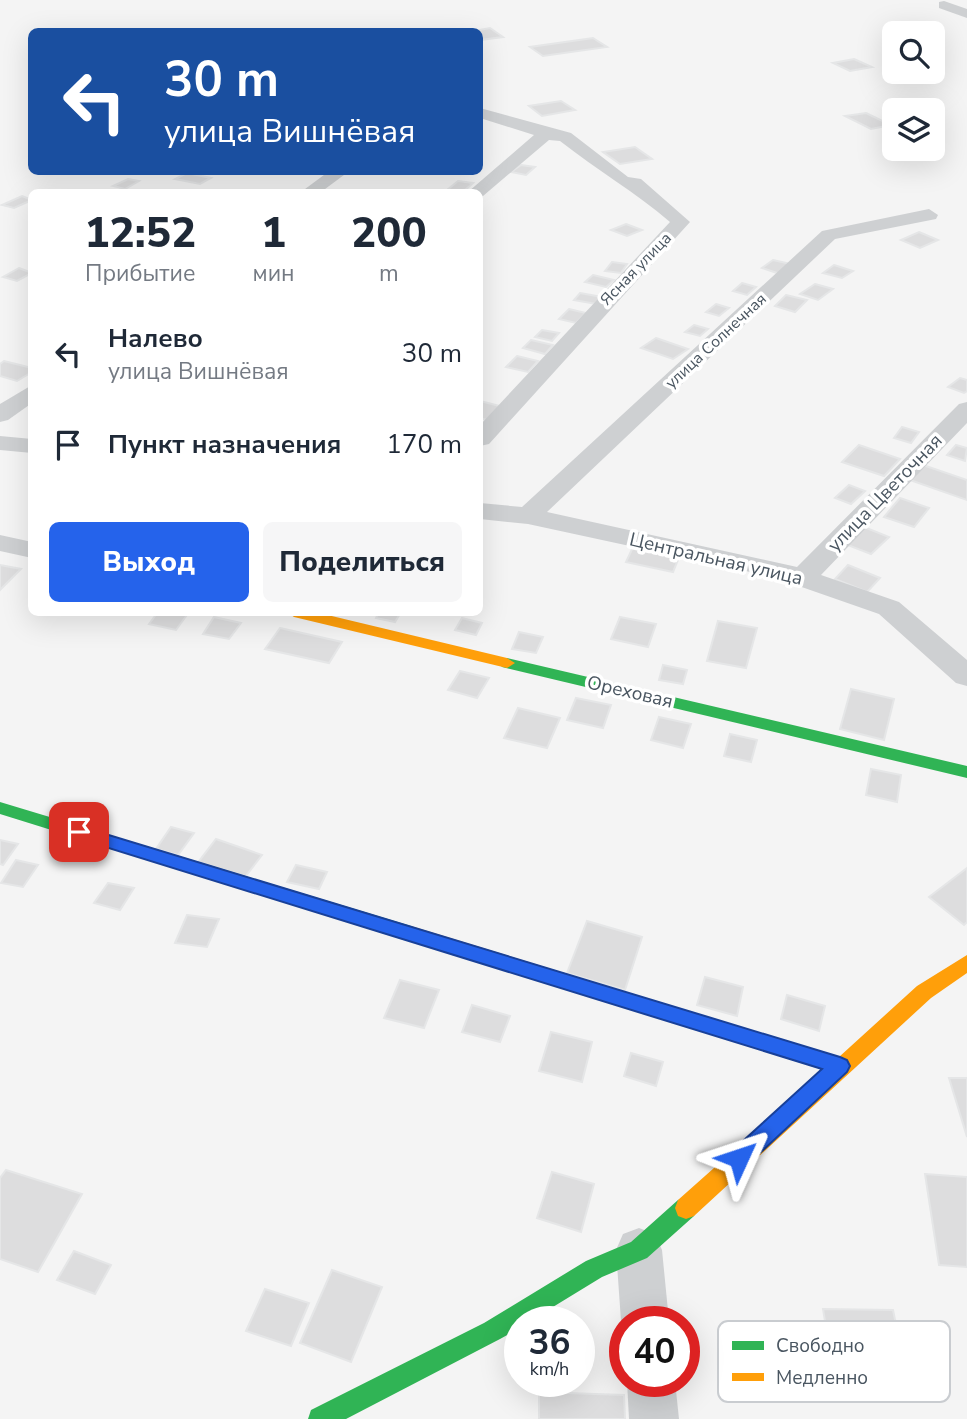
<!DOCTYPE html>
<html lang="ru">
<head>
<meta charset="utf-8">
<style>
  :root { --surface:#fff; --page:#f6f6f7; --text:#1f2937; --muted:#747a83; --accent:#2563eb }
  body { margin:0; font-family:"Nunito Sans",sans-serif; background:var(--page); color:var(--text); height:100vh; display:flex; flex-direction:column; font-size:26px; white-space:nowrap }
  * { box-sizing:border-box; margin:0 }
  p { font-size:23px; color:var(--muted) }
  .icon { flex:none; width:38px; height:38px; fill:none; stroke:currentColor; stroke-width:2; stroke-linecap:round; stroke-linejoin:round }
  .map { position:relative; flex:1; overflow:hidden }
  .panel { position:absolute; left:28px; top:189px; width:455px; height:427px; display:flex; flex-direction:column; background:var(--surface); border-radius:10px; box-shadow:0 7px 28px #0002 }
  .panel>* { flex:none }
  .banner { position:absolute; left:28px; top:28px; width:455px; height:147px; border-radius:10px; box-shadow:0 7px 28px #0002; background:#1a4fa0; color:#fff; overflow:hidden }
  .tools { position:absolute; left:882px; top:21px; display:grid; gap:14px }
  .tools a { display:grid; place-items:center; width:63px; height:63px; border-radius:10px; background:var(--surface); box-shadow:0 7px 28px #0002; font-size:35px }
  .speed { position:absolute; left:504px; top:1306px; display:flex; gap:14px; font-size:35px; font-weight:700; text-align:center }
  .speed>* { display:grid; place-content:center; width:91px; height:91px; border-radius:50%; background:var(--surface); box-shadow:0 7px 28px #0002; line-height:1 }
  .speed small { font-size:18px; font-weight:400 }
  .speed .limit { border:10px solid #d22; background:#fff; color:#111 }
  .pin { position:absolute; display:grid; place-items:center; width:60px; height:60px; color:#fff; margin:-30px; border-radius:14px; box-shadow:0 4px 10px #0006 }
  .me { position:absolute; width:77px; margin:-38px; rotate:48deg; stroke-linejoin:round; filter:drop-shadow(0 0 5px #0008) }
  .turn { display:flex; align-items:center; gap:24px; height:147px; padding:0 21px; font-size:32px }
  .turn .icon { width:91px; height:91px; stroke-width:2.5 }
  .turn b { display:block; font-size:49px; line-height:60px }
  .eta { display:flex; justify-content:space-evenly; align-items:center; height:119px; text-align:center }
  .eta b { font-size:42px; font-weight:800; line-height:49px }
  .button { display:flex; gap:14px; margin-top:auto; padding:14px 21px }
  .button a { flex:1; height:80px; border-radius:10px; background:var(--accent); color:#fff; font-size:28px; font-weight:800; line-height:80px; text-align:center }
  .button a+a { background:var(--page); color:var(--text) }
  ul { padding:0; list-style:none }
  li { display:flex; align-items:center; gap:21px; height:91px; padding:0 21px }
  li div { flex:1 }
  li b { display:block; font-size:26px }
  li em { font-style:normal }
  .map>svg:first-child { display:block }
</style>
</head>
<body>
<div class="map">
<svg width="967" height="1419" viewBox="0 0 967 1419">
  <rect width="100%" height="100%" fill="#f4f4f4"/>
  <g fill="#ddddde" stroke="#e5e6e7" stroke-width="2">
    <path d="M490,28L503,37L480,40V32H468Z"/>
    <path d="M593,38L607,47L543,56L530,47Z"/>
    <path d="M854,59L872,67L850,71L833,63Z"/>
    <path d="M561,101L575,110L542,116L529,106Z"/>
    <path d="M866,113L891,125L871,129L845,116Z"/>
    <path d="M635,147L652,159L620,164L603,152Z"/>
    <path d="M521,165L535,167L526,175L511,172Z"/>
    <path d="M187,173L211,178L200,184L175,179Z"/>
    <path d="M128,179L139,181L125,189L113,186Z"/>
    <path d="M458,181L473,183L463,192L447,190Z"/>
    <path d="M22,196L32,200L14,208L2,205Z"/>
    <path d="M626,224L642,230L627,236L611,230Z"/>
    <path d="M919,232L938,240L920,248L901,240Z"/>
    <path d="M773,260L791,264L780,274L762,268Z"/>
    <path d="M612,262L627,264L621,273L605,271Z"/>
    <path d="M834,265L853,271L842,278L823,273Z"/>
    <path d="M19,268L32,273L17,281L3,277Z"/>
    <path d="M593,275L614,280L606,287L585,282Z"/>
    <path d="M742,283L756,287L747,295L733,291Z"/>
    <path d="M815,284L833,289L818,300L800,294Z"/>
    <path d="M580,293L602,297L596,304L574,300Z"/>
    <path d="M786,295L807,300L795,312L775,306Z"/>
    <path d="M716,304L729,308L719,316L706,312Z"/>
    <path d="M569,309L586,313L576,323L559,319Z"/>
    <path d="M694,325L708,329L700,336L685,332Z"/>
    <path d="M542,330L559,333L552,341L535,337Z"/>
    <path d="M656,338L688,349L673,359L641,348Z"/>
    <path d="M531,340L553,345L545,354L523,348Z"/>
    <path d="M517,356L538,361L528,372L506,367Z"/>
    <path d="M4,361L32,368V372L17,381L0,376V364Z"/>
    <path d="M960,378L967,380V391L964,393L948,387Z"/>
    <path d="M480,401L500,406L487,420L480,418Z"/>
    <path d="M902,427L919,432L911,443L894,438Z"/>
    <path d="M859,445L900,459L884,476L842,462Z"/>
    <path d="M956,445L967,448L965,461L947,455Z"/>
    <path d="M923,465L967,480V500L910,480Z"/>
    <path d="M849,485L865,491L851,504L835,498Z"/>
    <path d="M900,498L929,508L914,527L884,517Z"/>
    <path d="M864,527L889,537L871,554L845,544Z"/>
    <path d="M634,545L680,555L673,572L626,562Z"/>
    <path d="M0,565L21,569L0,590Z"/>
    <path d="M848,565L880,578L867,592L835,579Z"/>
    <path d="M158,612H189L176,630L149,624Z"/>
    <path d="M379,612H401L395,622L376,618Z"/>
    <path d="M214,617L241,623L229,639L203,634Z"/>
    <path d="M620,617L656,624L648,647L611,639Z"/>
    <path d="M462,618L482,623L476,635L455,630Z"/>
    <path d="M718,621L757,628L746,668L707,661Z"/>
    <path d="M280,628L342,642L329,663L265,649Z"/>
    <path d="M519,632L543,637L536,653L512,649Z"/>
    <path d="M663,665L687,670L683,684L659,680Z"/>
    <path d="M460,671L489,678L477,698L448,690Z"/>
    <path d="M851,689L894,699L884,740L840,729Z"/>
    <path d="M576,698L611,705L603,728L567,720Z"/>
    <path d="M518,708L560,718L547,748L504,738Z"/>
    <path d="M659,717L691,724L683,748L651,740Z"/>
    <path d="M730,734L757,740L751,762L724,756Z"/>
    <path d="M871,769L901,775L897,802L866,795Z"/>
    <path d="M171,827L194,833L178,855L156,849Z"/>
    <path d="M216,839L262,855L242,881L196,865Z"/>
    <path d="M0,840L18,844L3,865L0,864Z"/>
    <path d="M16,860L38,865L23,887L1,883Z"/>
    <path d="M296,865L327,872L319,889L287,882Z"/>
    <path d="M967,868V922L964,925L929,897Z"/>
    <path d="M108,883L134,888L120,910L94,903Z"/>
    <path d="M187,915L219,919L207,947L175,943Z"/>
    <path d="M587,921L642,937L625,990L567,973Z"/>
    <path d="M705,977L743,987L737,1016L697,1005Z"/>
    <path d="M400,980L439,990L424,1028L384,1018Z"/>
    <path d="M787,995L825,1006L819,1031L781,1019Z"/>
    <path d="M472,1005L510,1016L500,1042L462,1032Z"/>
    <path d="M551,1032L592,1042L582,1082L539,1071Z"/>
    <path d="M631,1053L663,1062L656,1086L624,1076Z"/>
    <path d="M949,1078H967V1137Z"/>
    <path d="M6,1170L82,1194L38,1272L0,1259V1178Z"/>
    <path d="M552,1172L594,1184L581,1232L537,1218Z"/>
    <path d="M925,1174L967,1177V1267L939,1265Z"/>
    <path d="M74,1251L111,1265L95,1294L57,1280Z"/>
    <path d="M332,1270L382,1287L351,1362L300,1343Z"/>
    <path d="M265,1289L309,1303L291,1346L246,1331Z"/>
    <path d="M823,1309L893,1310L907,1378L834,1376Z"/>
    <path d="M539,1392L624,1395L625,1419H539Z"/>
  </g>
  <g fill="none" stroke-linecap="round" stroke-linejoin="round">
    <g fill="#ced0d2" fill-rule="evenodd">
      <path d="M944,1L967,9V18L939,8V2Z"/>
      <path d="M480,108L571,133L628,177L641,179L690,222L489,444L480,446V425L670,222C635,192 597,170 560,141L549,140L483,196L468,192L534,135L480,118Z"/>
      <path d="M328,172H348L321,192H301Z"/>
      <path d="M929,209L938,215L936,219L835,239L547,512L797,567L959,404L967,402V423L821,575L899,602L967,660V686L956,683L879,614L773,577L528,524L480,519V503L522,507L822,231Z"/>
      <path d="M32,385V403L8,420L0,422V404Z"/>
      <path d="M0,436L32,439V453L0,450Z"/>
      <path d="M0,535L32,542V558L0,551Z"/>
      <path d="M639,1228L655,1234L662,1250L669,1321H625V1329L621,1321L616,1250L623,1234Z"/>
      <path d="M627,1381H675L679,1419H629Z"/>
    </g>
    <g fill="#30b455" fill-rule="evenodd">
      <path d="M507,658L967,766V778L502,667L499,663L502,659Z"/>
      <path d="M0,802L411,926L418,929L420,934L418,939L411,942L0,814Z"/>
      <path d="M686,1197L694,1200L697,1208L694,1216L647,1258L602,1277L530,1321H520V1328L500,1339L346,1419H308L311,1410L484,1323L586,1261L631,1242L678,1200Z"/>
    </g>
    <g fill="#ff9f0a" fill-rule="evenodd">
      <path d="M287,612H315L507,658L515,663L507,668L294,617Z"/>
      <path d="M411,926L839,1057L917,986L967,955V973L931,998L694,1216L686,1219L678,1216L675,1208L678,1200L824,1070L404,939L402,934L404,929Z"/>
    </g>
  </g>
  <path fill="#2563eb" stroke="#184099" stroke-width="2" d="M79,826L840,1057L847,1060L850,1066L847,1072L747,1165L739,1168L732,1165L728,1158L732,1151L822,1069L73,837L70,832L73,827Z"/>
  <g text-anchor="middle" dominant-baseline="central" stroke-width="7" stroke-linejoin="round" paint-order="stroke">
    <g font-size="16" fill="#4a5661" stroke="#fff">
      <text transform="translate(636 269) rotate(-46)">Ясная улица</text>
      <text transform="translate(716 341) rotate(-43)">улица Солнечная</text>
    </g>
    <g font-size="19" fill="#4a5661" stroke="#fff">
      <text transform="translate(885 493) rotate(-46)">улица Цветочная</text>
      <text transform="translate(716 559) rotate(13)">Центральная улица</text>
      <text transform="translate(630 692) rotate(13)">Ореховая</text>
    </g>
  </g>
  <rect x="718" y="1321" width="232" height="81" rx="10" fill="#fff" stroke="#c9ccd0" stroke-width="2"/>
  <rect x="732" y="1341" width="32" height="9" fill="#30b455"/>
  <rect x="732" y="1373" width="32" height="8" fill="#ff9f0a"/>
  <g font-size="19" fill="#4a5661">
    <text x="776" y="1352">Свободно</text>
    <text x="776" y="1384">Медленно</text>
  </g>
</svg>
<div class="tools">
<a><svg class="icon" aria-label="search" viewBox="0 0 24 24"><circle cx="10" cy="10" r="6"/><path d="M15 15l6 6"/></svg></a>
<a><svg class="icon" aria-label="layers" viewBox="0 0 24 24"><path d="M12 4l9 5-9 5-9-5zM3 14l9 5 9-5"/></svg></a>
</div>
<div class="speed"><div>36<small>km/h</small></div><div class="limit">40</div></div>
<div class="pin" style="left:79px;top:832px;background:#d93025"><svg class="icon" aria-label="arrive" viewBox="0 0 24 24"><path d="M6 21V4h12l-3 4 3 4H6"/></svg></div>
<svg class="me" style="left:739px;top:1158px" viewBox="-20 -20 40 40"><path d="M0-17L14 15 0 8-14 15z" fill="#2563eb" stroke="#fff" stroke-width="4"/></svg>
<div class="banner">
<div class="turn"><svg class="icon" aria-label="left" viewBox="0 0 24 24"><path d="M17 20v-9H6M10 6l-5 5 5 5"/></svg><div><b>30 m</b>улица Вишнёвая</div></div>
</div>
<section class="panel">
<div class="eta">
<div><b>12:52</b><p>Прибытие</p></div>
<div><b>1</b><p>мин</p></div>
<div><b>200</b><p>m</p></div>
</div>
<ul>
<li><svg class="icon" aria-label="left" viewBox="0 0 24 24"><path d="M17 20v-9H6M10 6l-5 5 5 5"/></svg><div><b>Налево</b><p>улица Вишнёвая</p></div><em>30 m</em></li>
<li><svg class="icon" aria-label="arrive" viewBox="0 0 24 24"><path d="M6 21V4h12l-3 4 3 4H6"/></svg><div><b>Пункт назначения</b></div><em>170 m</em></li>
</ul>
<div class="button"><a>Выход</a><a>Поделиться</a></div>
</section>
</div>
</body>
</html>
